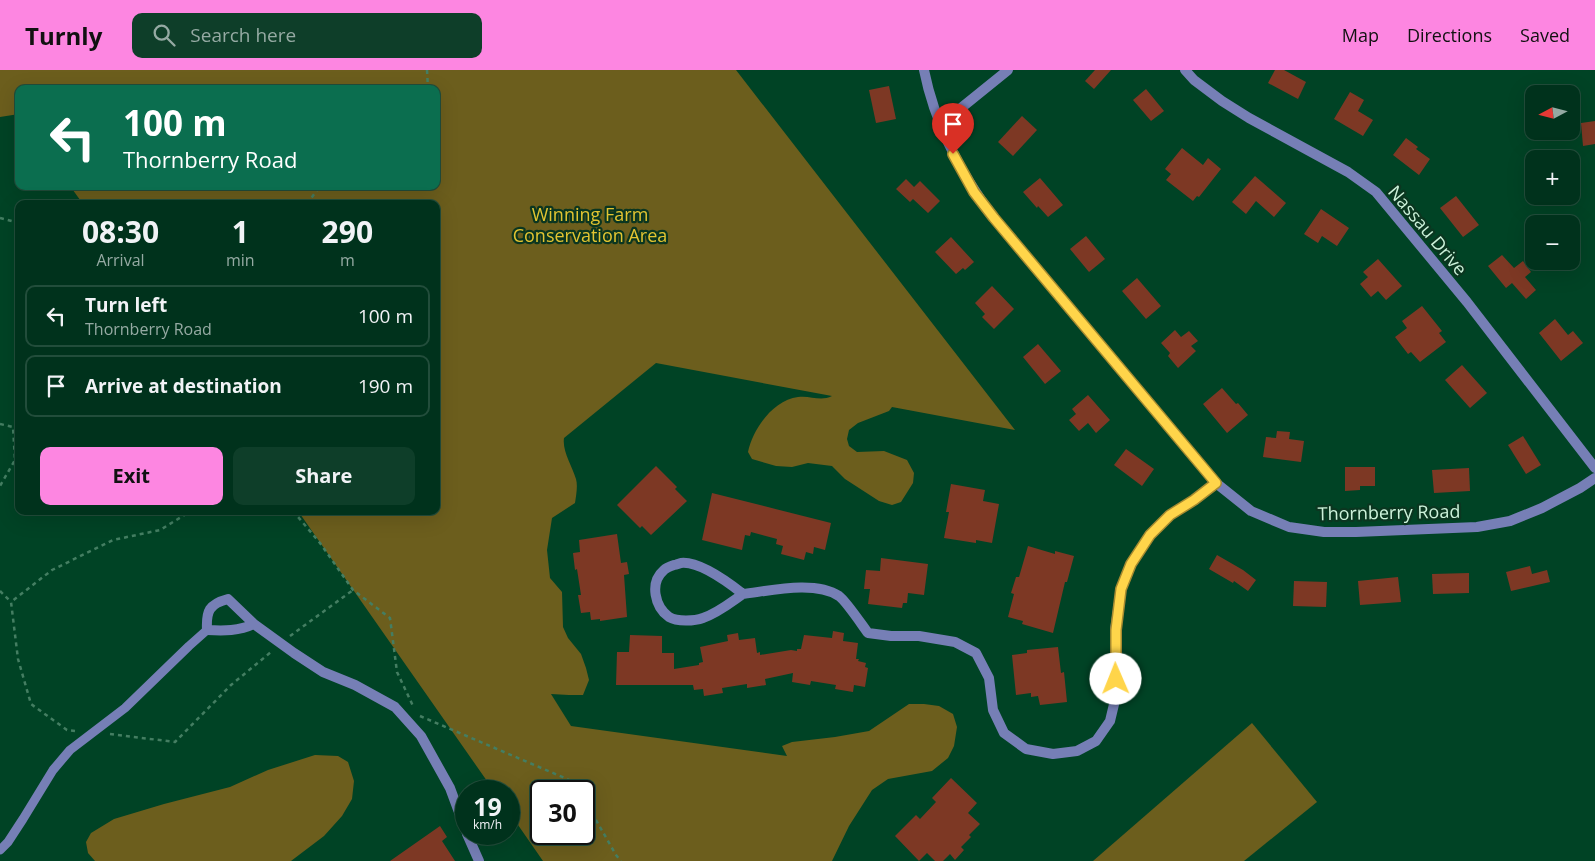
<!DOCTYPE html>
<html lang="en">
<head>
<meta charset="utf-8">
<style>
  :root { --surface:#00321c; --page:#0e3e29; --text:#f1f3f6; --muted:#95aaa3; --line:#224d3b; --accent:#fd86e1 }
  body { margin:0; font-family:"Open Sans",sans-serif; background:var(--page); color:var(--text); height:100vh; display:flex; flex-direction:column; font-size:19px; white-space:nowrap }
  * { box-sizing:border-box; margin:0 }
  p { font-size:16px; color:var(--muted) }
  .icon { flex:none; width:28px; height:28px; fill:none; stroke:currentColor; stroke-width:2; stroke-linecap:round; stroke-linejoin:round }
  .map { position:relative; flex:1; overflow:hidden }
  .drawer { position:absolute; left:15px; top:130px; width:425px; height:315px; display:flex; flex-direction:column; background:var(--surface); border-radius:10px; box-shadow:0 5px 20px #0002,0 0 0 1px var(--line) }
  .drawer>* { flex:none }
  .banner { position:absolute; left:15px; top:15px; width:425px; height:105px; border-radius:10px; box-shadow:0 5px 20px #0002,0 0 0 1px var(--line); background:#0b6e4f; color:#fff; overflow:hidden }
  .needle { width:32px; rotate:263deg }
  .buttons { position:absolute; left:1525px; top:15px; display:grid; gap:10px }
  .buttons a { display:grid; place-items:center; width:55px; height:55px; border-radius:10px; background:var(--surface); box-shadow:0 5px 20px #0002,0 0 0 1px var(--line); font-size:25px }
  .speed { position:absolute; left:455px; top:710px; display:flex; gap:10px; font-size:25px; font-weight:700; text-align:center }
  .speed>* { display:grid; place-content:center; width:65px; height:65px; border-radius:50%; background:var(--surface); box-shadow:0 5px 20px #0002,0 0 0 1px var(--line); line-height:1 }
  .speed small { font-size:12px; font-weight:400 }
  .speed .limit { border:2px solid #111; border-radius:8px; background:#fff; color:#111 }
  .pin { position:absolute; display:grid; place-items:center; width:42px; height:42px; color:#fff; margin:-51px -21px; border-radius:50% 50% 50% 0; rotate:-45deg; box-shadow:0 0 5px #0007 }
  .pin .icon { rotate:45deg }
  .me { position:absolute; width:55px; margin:-28px; rotate:359deg; stroke-linejoin:round; filter:drop-shadow(0 0 4px #0008) }
  .turn { display:flex; align-items:center; gap:18px; height:105px; padding:0 25px; font-size:22px }
  .turn .icon { width:65px; height:65px; stroke-width:2.5 }
  .turn b { display:block; font-size:35px; line-height:42px }
  .eta { display:flex; justify-content:space-evenly; align-items:center; height:85px; text-align:center }
  .eta b { font-size:30px; font-weight:700; line-height:35px }
  .button { display:flex; gap:10px; margin-top:auto; padding:10px 25px }
  .button a { flex:1; height:58px; border-radius:10px; background:var(--accent); color:#111; font-size:20px; font-weight:700; line-height:58px; text-align:center }
  .button a+a { background:var(--page); color:var(--text) }
  ul { padding:0; list-style:none }
  li { display:flex; align-items:center; gap:15px; height:62px; margin:0 10px 8px; padding:0 15px; border:2px solid var(--line); border-radius:10px }
  li div { flex:1 }
  li b { display:block; font-size:19px }
  li em { font-style:normal }
  header { display:flex; align-items:center; gap:30px; box-sizing:border-box; height:70px; padding:0 25px; background:var(--accent); color:#111 }
  header strong { font-size:24px }
  nav { display:flex; gap:28px; margin-inline-start:auto; font-size:18px }
  .search { width:350px; height:45px; background:var(--page); display:flex; align-items:center; gap:12px; box-sizing:border-box; padding:0 18px; border-radius:10px; color:var(--muted); font-size:19px }
  .map>svg:first-child { display:block }
</style>
</head>
<body>
<header>
<strong>Turnly</strong>
<div class="search"><svg class="icon" aria-label="search" viewBox="0 0 24 24"><circle cx="10" cy="10" r="6"/><path d="M15 15l6 6"/></svg>Search here</div>
<nav><a>Map</a><a>Directions</a><a>Saved</a></nav>
</header>
<div class="map">
<svg width="1595" height="791" viewBox="0 0 1595 791">
  <rect width="100%" height="100%" fill="#004325"/>
  <g fill="#6c5e1d" fill-rule="evenodd">
    <path d="M0,0H736L1015,360L892,337L889,341L858,353L849,360L847,369L849,376L857,382L884,381L907,390L914,403L913,413L901,432L892,435L879,431L845,409L832,396L808,393L792,397L776,396L752,389L748,382C753,359 773,330 798,327C810,325 820,332 832,326L656,293L564,368C562,381 572,396 576,409C578,416 576,426 575,433L552,448L547,480L550,508L562,522L563,557L568,568L581,584L586,598L589,610L583,625H569L551,624L571,656L787,686L782,676L792,672L835,667L869,661L909,634H924L939,636L953,644L957,657L954,676L948,688L932,701L888,709L872,720L849,756L832,791H543L509,742V721H494L298,441H436V134H83L70,116H436V19H19V44L0,47ZM584,721V764H541V721Z"/>
    <path d="M1252,653L1317,732L1244,791H1093Z"/>
    <path d="M315,685L338,686L348,692L354,711L352,729L342,746L324,766L291,791H95L88,783L86,772L91,763L114,749L164,734L230,717L268,700Z"/>
  </g>
  <g fill="#7d3824">
    <path d="M1095,0H1111L1094,19L1085,11Z"/>
    <path d="M1275,0H1284L1306,12L1298,29L1268,13Z"/>
    <path d="M889,16L896,49L876,53L869,20Z"/>
    <path d="M1146,19L1164,41L1151,51L1133,30Z"/>
    <path d="M1350,22L1364,30L1358,41L1373,50L1363,66L1334,49Z"/>
    <path d="M1022,46L1037,60L1013,86L998,72Z"/>
    <path d="M1595,51V74L1583,76L1581,53Z"/>
    <path d="M1406,68L1418,77L1416,79L1430,89L1419,105L1393,85Z"/>
    <path d="M1182,78L1203,95L1208,88L1221,99L1199,127L1197,126L1193,131L1166,110L1171,104L1165,99Z"/>
    <path d="M1255,106L1286,133L1274,147L1256,131L1246,144L1232,132Z"/>
    <path d="M1040,108L1063,135L1048,147L1038,136L1037,138L1023,122Z"/>
    <path d="M906,109L914,117L920,111L940,131L928,143L913,129L910,132L896,119Z"/>
    <path d="M1456,126L1479,155L1463,167L1440,138Z"/>
    <path d="M1321,139L1349,158L1337,176L1322,166L1318,173L1304,164Z"/>
    <path d="M1086,166L1105,189L1089,202L1070,179Z"/>
    <path d="M951,167L974,192L965,200L963,198L956,204L935,182Z"/>
    <path d="M1502,185L1514,198L1523,191L1531,202L1525,207L1536,220L1526,229L1512,213L1506,218L1488,196Z"/>
    <path d="M1378,189L1402,216L1386,230L1378,221L1371,227L1360,214L1368,207L1363,202Z"/>
    <path d="M1137,208L1161,236L1146,249L1122,221Z"/>
    <path d="M992,216L1014,239L994,259L982,247L985,244L975,233Z"/>
    <path d="M1422,236L1442,261L1439,263L1446,272L1420,292L1411,282L1408,284L1395,267L1407,258L1402,251Z"/>
    <path d="M1555,249L1568,265L1573,261L1583,273L1561,291L1539,263Z"/>
    <path d="M1175,260L1181,267L1189,261L1198,271L1191,276L1196,281L1178,298L1168,286L1170,283L1161,273Z"/>
    <path d="M1038,274L1061,301L1045,314L1023,287Z"/>
    <path d="M1462,295L1487,323L1470,338L1445,310Z"/>
    <path d="M1222,318L1236,334L1238,333L1248,345L1227,363L1203,334Z"/>
    <path d="M1088,325L1110,350L1096,363L1088,353L1079,361L1069,350L1076,344L1072,339Z"/>
    <path d="M1277,361L1290,362L1289,369L1304,371L1301,392L1263,387L1266,367L1276,368Z"/>
    <path d="M1523,366L1541,395L1526,404L1508,375Z"/>
    <path d="M1126,379L1154,399L1142,416L1114,395Z"/>
    <path d="M656,396L677,417L675,419L687,431L651,465L642,456L640,458L617,435Z"/>
    <path d="M1345,397H1375V416H1360V420L1345,421Z"/>
    <path d="M1469,398L1470,421L1434,423L1432,400Z"/>
    <path d="M951,414L985,420L983,431L999,434L992,473L976,470V473L944,468L949,442H946Z"/>
    <path d="M712,423L831,453L825,480L814,477L813,484L806,482L804,490L781,484L783,476L776,474L777,469L751,462L750,466L745,465L742,480L702,470Z"/>
    <path d="M617,464L621,493L627,492L629,504L624,505L627,547L600,551V549L591,550L590,542L581,543L578,525H581L577,499L575,500L573,483L580,482L579,470Z"/>
    <path d="M1028,476L1055,484V481L1074,486L1067,512H1065L1053,563L1022,554L1023,551L1008,547L1014,524L1011,523L1016,507H1019Z"/>
    <path d="M1217,485L1243,500L1256,510L1248,521L1234,511L1233,513L1209,499Z"/>
    <path d="M881,488L928,494L924,525L908,523L907,533H903L902,538L868,534L870,519H864L866,500L880,501Z"/>
    <path d="M1530,496L1532,504L1547,500L1550,512L1511,521L1506,502Z"/>
    <path d="M1469,503V523L1433,524L1432,504Z"/>
    <path d="M1398,507L1401,532L1360,535L1358,511Z"/>
    <path d="M1294,511L1327,512L1326,537L1293,536Z"/>
    <path d="M833,561L844,563L843,571L858,573L856,589H859L858,591L866,593L865,597L868,598L865,617L854,615L853,622L835,619L836,615L811,611L810,615L792,612L793,603L765,609L766,615L747,618V614L722,618L723,623L704,626L703,619L694,620L693,615H616L617,582H629L630,565L662,566V583H674V599L699,595V593L703,592L700,577L728,571L727,565L738,563L739,570L755,568L757,583L760,582V585L791,580L797,581V579H801L804,565L832,568Z"/>
    <path d="M1058,577L1061,603L1064,602L1067,632L1040,635L1038,626L1031,627V623L1016,625L1012,585L1027,583V580Z"/>
    <path d="M951,708L977,733L968,743L980,754L969,765L971,767L961,777L964,780L955,790L950,784L943,791H935L927,783L919,791L895,766L916,745L920,749L936,732L932,728Z"/>
    <path d="M440,756L447,767L442,771L455,791H390Z"/>
  </g>
  <g fill="none" stroke-linecap="round" stroke-linejoin="round">
    <g stroke="#447e62" stroke-width="2.5" stroke-dasharray="4 4" stroke-linecap="butt">
      <path d="M427,0L428,19"/>
      <path d="M307,134L320,116"/>
      <path d="M0,148L19,153"/>
      <path d="M0,354L13,357L15,390L0,416"/>
      <path d="M293,441L320,473L353,520L390,548L397,602L414,638"/>
      <path d="M0,521L11,532"/>
      <path d="M290,566L353,520"/>
      <path d="M420,646L574,712L579,721"/>
      <path d="M75,661L67,660L31,634L18,589L11,532L52,500L113,470L160,460L191,441"/>
      <path d="M110,664L175,672L231,615L271,582"/>
      <path d="M584,729L616,785L621,791"/>
    </g>
    <path stroke="#767fb6" stroke-width="9" d="M0,780L8,772L23,749L53,700L70,680L125,638L189,576L207,560"/>
    <g stroke="#767fb6" stroke-width="10">
      <path d="M924,0C935,55 961,104 994,148L1216,413L1251,441L1289,457L1324,462H1356L1477,457L1510,451L1542,438L1580,418L1595,408"/>
      <path d="M1185,0L1194,10L1222,31L1249,48L1348,102L1376,122L1467,232L1595,398"/>
      <path d="M940,55L1008,0"/>
      <path d="M743,524C730,533 718,543 703,548C695,551 677,552 669,547C655,537 649,513 664,500C666,498 671,496 674,495C675,495 681,493 681,493C699,491 729,513 743,524C769,521 815,510 839,526C846,531 862,555 868,563L891,566H919L955,572L976,583L989,608L993,640L1004,663L1026,679L1053,684L1077,681L1096,671L1110,651L1116,626L1115,560L1121,519L1131,494L1150,465L1170,445L1194,430L1216,413"/>
      <path d="M254,554C239,561 224,561 207,560C206,541 209,534 228,529L254,554L294,583L323,602L355,615L395,637L421,666L450,718L466,761"/>
      <path d="M467,764L479,791"/>
    </g>
  </g>
  <g fill="none" stroke-linecap="round" stroke-linejoin="round">
    <defs>
      <path id="route" d="M953,84L974,122L994,148L1216,413L1194,430L1170,445L1150,465L1131,494L1121,519L1116,560V609"/>
    </defs>
    <use href="#route" stroke="#a68a30" stroke-width="12"/>
    <use href="#route" stroke="#ffd54a" stroke-width="9"/>
  </g>
  <g text-anchor="middle" dominant-baseline="central" stroke-width="4.5" stroke-linejoin="round" paint-order="stroke">
    <g font-size="18" fill="#e2c431" stroke="#0b3620">
      <text x="590" y="144">Winning Farm<tspan x="590" dy="21">Conservation Area</tspan></text>
    </g>
    <g font-size="18" fill="#ccf2da" stroke="#0b3620">
      <text transform="translate(1428 160) rotate(50)">Nassau Drive</text>
      <text transform="translate(1389 442) rotate(-1)">Thornberry Road</text>
    </g>
  </g>
</svg>
<div class="buttons">
<a><svg class="needle" viewBox="-14 -14 28 28"><path d="M0-13l5 13h-10z" fill="#e53935"/><path d="M0 13l5-13h-10z" fill="#95aaa3"/></svg></a>
<a>+</a>
<a>−</a>
</div>
<div class="speed"><div>19<small>km/h</small></div><div class="limit">30</div></div>
<div class="pin" style="left:953px;top:84px;background:#d93025"><svg class="icon" aria-label="arrive" viewBox="0 0 24 24"><path d="M6 21V4h12l-3 4 3 4H6"/></svg></div>
<svg class="me" style="left:1116px;top:609px" viewBox="-20 -20 40 40"><circle r="19" fill="#fff"/><path d="M0-13L10 11 0 6-10 11z" fill="#ffd54a"/></svg>
<div class="banner">
<div class="turn"><svg class="icon" aria-label="left" viewBox="0 0 24 24"><path d="M17 20v-9H6M10 6l-5 5 5 5"/></svg><div><b>100 m</b>Thornberry Road</div></div>
</div>
<section class="drawer">
<div class="eta">
<div><b>08:30</b><p>Arrival</p></div>
<div><b>1</b><p>min</p></div>
<div><b>290</b><p>m</p></div>
</div>
<ul>
<li><svg class="icon" aria-label="left" viewBox="0 0 24 24"><path d="M17 20v-9H6M10 6l-5 5 5 5"/></svg><div><b>Turn left</b><p>Thornberry Road</p></div><em>100 m</em></li>
<li><svg class="icon" aria-label="arrive" viewBox="0 0 24 24"><path d="M6 21V4h12l-3 4 3 4H6"/></svg><div><b>Arrive at destination</b></div><em>190 m</em></li>
</ul>
<div class="button"><a>Exit</a><a>Share</a></div>
</section>
</div>
</body>
</html>
